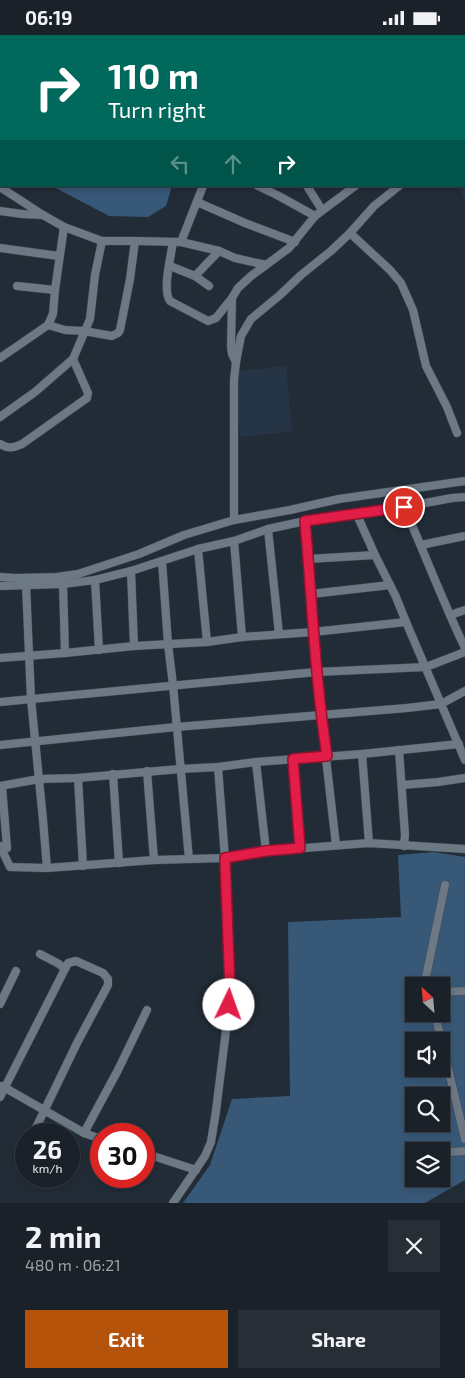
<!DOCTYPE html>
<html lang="en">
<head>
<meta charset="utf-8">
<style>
  :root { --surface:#1a2129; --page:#272e35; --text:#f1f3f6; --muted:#9fa3a8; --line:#383e46; --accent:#b45309 }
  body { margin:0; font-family:"Exo 2",sans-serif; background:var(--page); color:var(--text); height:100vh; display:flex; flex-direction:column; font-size:19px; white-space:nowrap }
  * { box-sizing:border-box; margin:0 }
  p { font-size:16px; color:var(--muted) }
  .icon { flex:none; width:28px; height:28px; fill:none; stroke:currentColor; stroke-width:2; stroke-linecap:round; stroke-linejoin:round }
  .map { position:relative; height:1168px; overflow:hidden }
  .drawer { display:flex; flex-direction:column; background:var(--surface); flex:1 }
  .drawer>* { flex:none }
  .hud { position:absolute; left:0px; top:0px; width:465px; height:152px; box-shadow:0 2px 8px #0003,0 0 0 1px var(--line); background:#00695c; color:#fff; overflow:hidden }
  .needle { width:32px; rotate:334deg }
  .controls { position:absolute; left:405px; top:942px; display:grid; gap:10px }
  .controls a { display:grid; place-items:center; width:45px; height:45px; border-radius:0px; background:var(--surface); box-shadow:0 2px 8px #0003,0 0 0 1px var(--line); font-size:25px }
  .speed { position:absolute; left:15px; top:1088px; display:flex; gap:10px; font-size:25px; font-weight:700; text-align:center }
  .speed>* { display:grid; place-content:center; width:65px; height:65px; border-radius:50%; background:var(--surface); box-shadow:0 2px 8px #0003,0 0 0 1px var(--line); line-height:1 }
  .speed small { font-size:12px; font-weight:400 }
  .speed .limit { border:8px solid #d22; background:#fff; color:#111 }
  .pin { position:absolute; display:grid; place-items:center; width:42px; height:42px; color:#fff; margin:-21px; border:2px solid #fff; border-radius:50%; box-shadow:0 1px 5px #0007 }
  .me { position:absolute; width:55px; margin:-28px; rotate:3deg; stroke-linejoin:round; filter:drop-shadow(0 0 4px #0008) }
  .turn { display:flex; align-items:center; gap:18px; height:105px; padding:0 25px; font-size:22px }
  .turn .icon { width:65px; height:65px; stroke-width:2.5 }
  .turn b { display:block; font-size:35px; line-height:42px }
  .lanes { display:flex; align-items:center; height:48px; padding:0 25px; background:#0003; justify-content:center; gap:25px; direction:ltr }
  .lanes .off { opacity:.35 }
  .round { display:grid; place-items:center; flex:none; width:52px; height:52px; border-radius:0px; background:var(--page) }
  .headline { display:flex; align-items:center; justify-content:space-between; height:85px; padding:0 25px }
  h1 { font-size:30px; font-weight:700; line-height:38px }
  .cta { display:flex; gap:10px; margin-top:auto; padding:10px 25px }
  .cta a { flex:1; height:58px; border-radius:0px; background:var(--accent); color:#fff; font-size:20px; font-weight:700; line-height:58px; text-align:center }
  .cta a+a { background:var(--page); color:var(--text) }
  .status { display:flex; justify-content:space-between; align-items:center; height:35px; padding:0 25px; background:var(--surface); direction:ltr }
  .status svg { height:14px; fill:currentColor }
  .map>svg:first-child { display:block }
</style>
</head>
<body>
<div class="status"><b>06:19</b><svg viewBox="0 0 49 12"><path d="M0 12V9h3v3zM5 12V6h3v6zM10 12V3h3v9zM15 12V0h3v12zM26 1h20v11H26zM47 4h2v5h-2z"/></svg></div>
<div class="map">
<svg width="465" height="1168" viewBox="0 0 465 1168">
  <rect width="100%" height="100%" fill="#222c37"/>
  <g fill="#263545">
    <path d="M465,105V165L459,151H464V106Z"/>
    <path d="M286,331L292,396L240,402L235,336Z"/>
  </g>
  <g fill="#385878" fill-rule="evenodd">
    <path d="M0,0H206V1H1V124H0Z"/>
    <path d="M52,151H172L166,171L148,182L109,181Z"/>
    <path d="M434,817L465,822V1145L425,1168H183L210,1130L232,1064L290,1061L288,887L401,882L398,820ZM414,951H441V979H414ZM414,1006H441V1034H414ZM414,1061H441V1089H414ZM414,1116H441V1144H414Z"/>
  </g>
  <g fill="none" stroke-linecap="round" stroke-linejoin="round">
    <defs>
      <g id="street">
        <path d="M464,100L465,99"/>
        <path d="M258,151L277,160L315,181"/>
        <path d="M307,151L322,175"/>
        <path d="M0,152L43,180L64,192L102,206L95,240L90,284L73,324L35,357L0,382"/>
        <path d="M197,167L245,188L295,207"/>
        <path d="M0,176L22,179L43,180"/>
        <path d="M350,198L390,235L401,248L413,275L426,331L447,372L457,398"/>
        <path d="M135,206L181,207L219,216L235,223L266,230L289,213L315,181L355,151"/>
        <path d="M173,207C171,221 162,255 170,266L208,286L216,283L232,263"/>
        <path d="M181,207L203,151"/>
        <path d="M0,213L59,221"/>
        <path d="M170,231L195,241L219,216"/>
        <path d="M195,241L209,251"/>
        <path d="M17,251L55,255"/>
        <path d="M48,290L53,279L55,255L64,192"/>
        <path d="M0,323L48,290L65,295L84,296L112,301L118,298L120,295L130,244L135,206H102"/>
        <path d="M236,327L241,301L251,284L280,260L301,240L331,216L350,198L374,171L399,151"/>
        <path d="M0,409C8,414 13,413 22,409L87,363L88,358L73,324"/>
        <path d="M404,472C425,519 443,567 465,613"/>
        <path d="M357,480L375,520L396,562L406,587L465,725"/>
        <path d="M234,485V345L236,327L232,319L231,312L232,263L238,253L251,241L266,230"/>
        <path d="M305,486L316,637L336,810"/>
        <path d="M268,494L279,599"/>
        <path d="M234,506L242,602"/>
        <path d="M421,510L465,501"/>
        <path d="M198,514L207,607"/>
        <path d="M308,524L375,520"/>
        <path d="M162,526L168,609L173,650L189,824"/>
        <path d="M131,536L134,611"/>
        <path d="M0,542L16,543L57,542L78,539L139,519L184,500L234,485L290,475L339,464L465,446"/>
        <path d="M95,545L99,615"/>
        <path d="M63,549L65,618"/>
        <path d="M26,550L31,664L43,785L47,833"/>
        <path d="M0,551L63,549L95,545L131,536L198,514L234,506L268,494L305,486L357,480L404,472L452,463L465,462"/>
        <path d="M311,559L390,550"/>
        <path d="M450,580L465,575"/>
        <path d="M0,623L65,618L134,611L207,607L242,602L313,597L406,587"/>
        <path d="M0,667L316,637L426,632L465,617"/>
        <path d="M0,710L176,692L407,673L441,669L465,656"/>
        <path d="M399,715L405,800L404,811"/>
        <path d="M362,719L369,808"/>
        <path d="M293,724L301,813"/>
        <path d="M256,727L266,816"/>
        <path d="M147,736L154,825"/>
        <path d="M113,739L119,828"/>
        <path d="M78,743L83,831"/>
        <path d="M402,750L438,747L465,743"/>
        <path d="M0,751L39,744L78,743L180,734L218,732L256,727L362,719L459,709"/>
        <path d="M2,751L7,813"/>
        <path d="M0,811L10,832L47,833L154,825L225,823L266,816L369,808L465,814"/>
        <path d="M40,919L59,929L65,934"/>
        <path d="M428,951L426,942L445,850"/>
        <path d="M441,957L465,956"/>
        <path d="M0,969L16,936"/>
        <path d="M435,979L465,1104"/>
        <path d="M2,1051L84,1098L101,1104"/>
        <path d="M0,1062L68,928L76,926L103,938L108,944V950L78,1006L33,1099"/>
        <path d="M84,1098L118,1035L147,975"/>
        <path d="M25,1115L26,1113"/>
        <path d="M449,1117L465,1116"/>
        <path d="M144,1118L196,1135"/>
        <path d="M173,1168L205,1121L211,1107L216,1076L231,955L225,823L218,732"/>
      </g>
    </defs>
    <use href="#street" stroke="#3f4850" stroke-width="9"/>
    <use href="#street" stroke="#6c7884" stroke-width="8"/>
  </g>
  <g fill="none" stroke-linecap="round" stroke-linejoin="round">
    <defs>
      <path id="route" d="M229,970L230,955L225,823L266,816L300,813L293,724L327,721C315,643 312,565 305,486L404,472"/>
    </defs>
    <use href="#route" stroke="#92132f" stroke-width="12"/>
    <use href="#route" stroke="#e11d48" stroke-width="9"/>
  </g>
</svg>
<div class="controls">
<a><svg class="needle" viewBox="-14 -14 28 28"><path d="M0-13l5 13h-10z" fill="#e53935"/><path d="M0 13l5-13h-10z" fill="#9fa3a8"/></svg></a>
<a><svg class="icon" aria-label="sound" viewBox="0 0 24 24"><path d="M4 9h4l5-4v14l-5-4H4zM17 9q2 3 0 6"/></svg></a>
<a><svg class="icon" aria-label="search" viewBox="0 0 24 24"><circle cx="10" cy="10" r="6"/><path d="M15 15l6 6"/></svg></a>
<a><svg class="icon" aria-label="layers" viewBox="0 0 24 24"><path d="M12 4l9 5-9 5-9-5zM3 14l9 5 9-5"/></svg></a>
</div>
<div class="speed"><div>26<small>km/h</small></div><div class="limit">30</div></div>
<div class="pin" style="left:404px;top:472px;background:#d93025"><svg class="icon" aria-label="arrive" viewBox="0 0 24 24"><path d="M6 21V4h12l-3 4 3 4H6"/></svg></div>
<svg class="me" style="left:229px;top:970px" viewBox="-20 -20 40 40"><circle r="19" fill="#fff"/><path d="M0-13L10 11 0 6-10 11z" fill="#e11d48"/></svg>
<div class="hud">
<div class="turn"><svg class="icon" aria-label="right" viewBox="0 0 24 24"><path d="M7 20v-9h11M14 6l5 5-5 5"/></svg><div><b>110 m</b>Turn right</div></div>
<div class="lanes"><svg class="icon off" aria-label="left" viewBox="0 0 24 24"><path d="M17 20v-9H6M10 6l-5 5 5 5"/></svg><svg class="icon off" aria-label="ahead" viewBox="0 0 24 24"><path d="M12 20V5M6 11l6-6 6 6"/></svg><svg class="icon" aria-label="right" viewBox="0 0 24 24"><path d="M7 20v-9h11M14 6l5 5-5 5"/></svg></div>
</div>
</div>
<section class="drawer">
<div class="headline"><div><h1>2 min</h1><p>480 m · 06:21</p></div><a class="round"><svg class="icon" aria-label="close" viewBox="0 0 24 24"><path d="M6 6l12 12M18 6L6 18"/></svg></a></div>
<div class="cta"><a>Exit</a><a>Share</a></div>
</section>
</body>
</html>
